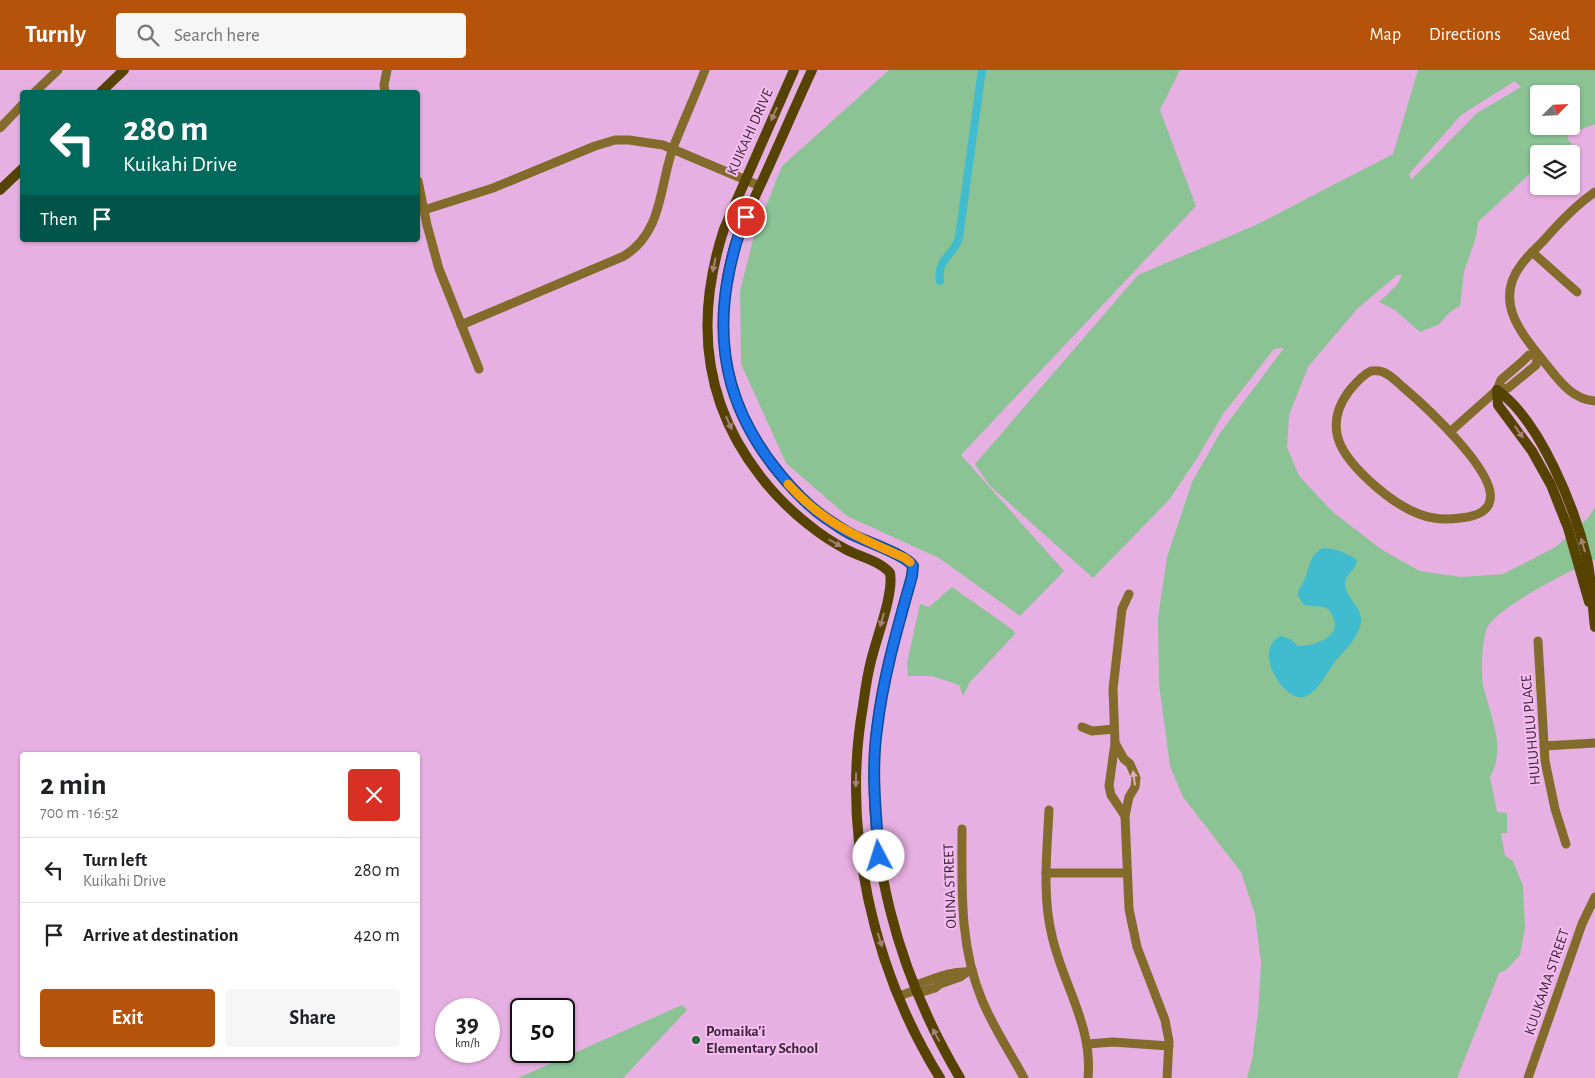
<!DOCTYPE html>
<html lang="en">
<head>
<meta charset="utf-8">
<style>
  :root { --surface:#fff; --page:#f6f6f6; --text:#202124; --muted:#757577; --line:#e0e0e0; --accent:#b45309 }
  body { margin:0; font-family:"Alegreya Sans",sans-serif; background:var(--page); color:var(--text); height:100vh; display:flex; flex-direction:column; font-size:19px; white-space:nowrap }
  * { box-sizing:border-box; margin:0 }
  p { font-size:16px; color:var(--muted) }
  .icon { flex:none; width:28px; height:28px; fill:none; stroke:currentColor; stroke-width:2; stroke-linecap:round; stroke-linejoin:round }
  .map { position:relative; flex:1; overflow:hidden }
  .panel { position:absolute; left:20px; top:682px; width:400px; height:305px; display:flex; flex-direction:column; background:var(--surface); border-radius:5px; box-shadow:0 1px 4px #0004 }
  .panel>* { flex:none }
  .top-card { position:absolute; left:20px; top:20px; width:400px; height:152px; border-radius:5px; box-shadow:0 1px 4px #0004; background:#00695c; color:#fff; overflow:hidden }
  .needle { width:32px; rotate:66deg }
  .tools { position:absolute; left:1530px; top:15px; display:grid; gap:10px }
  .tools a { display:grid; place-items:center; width:50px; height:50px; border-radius:5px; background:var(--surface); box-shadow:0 1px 4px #0004; font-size:25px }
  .speed { position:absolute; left:435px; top:928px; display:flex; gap:10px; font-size:25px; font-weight:700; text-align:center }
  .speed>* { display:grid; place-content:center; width:65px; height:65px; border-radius:50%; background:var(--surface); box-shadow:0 1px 4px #0004; line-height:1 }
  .speed small { font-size:12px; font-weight:400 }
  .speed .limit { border:2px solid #111; border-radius:8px; background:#fff; color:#111 }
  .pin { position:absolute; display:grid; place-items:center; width:42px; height:42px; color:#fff; margin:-21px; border:2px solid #fff; border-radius:50%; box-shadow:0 1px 5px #0007 }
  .me { position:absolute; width:55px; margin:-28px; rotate:355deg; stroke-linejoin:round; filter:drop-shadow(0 0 4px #0008) }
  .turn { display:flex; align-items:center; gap:18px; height:105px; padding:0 20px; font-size:22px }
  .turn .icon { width:65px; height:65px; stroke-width:2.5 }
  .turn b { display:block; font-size:35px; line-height:42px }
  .then { display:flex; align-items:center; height:48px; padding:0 20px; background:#0003; gap:10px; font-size:19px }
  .round { display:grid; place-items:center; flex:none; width:52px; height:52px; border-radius:5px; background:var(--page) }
  .head { display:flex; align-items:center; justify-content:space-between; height:85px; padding:0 20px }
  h1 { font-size:30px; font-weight:700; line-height:38px }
  .cta { display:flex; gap:10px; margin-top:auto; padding:10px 20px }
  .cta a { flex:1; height:58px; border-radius:5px; background:var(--accent); color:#fff; font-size:20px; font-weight:700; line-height:58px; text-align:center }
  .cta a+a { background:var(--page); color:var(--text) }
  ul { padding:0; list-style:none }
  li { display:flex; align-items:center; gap:15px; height:65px; padding:0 20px; border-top:1px solid var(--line) }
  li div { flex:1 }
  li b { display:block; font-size:19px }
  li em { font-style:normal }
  header { display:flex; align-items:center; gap:30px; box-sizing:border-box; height:70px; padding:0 25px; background:var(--accent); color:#fff }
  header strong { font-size:24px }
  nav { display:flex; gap:28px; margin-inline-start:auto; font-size:18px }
  .search { width:350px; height:45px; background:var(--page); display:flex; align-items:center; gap:12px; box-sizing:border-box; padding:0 18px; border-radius:5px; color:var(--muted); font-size:19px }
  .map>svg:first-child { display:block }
</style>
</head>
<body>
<header>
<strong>Turnly</strong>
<div class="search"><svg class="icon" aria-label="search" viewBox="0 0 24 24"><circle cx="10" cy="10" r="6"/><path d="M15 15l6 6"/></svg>Search here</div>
<nav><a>Map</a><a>Directions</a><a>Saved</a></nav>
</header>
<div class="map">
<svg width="1595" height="1008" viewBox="0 0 1595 1008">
  <rect width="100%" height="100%" fill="#e7b0e2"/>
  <g fill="#8bc395" fill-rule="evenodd">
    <path d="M889,0H1180L1160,40L1196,136L961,385L1064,501L1020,546L939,488L847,446L786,393L741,294L740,221L754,166L782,96Z"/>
    <path d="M1418,0H1595V54L1570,64L1567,68L1572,74L1560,84H1539V100H1534L1478,152L1476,167L1464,202L1460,236L1450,242L1438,255L1420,262L1395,240L1379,232L1398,214L1402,205H1397L1357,239L1308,297L1289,345L1287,377L1299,406L1333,442L1382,480L1420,501L1461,507L1503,504L1527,492L1557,476L1589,447L1595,437V489C1572,500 1497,537 1487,558C1482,569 1481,603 1483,615C1485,626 1490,637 1492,648C1498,668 1501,688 1490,707L1497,742L1507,743V763H1501L1505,786L1513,791L1523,816L1525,858L1520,885L1506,900L1499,903L1457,1008H1247L1252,990L1258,944L1261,893L1255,844L1241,802L1183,727L1170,696L1159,614L1158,548L1167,487L1192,412L1220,363L1284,278L1274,279L1223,344L1196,390L1169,430L1093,508L990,416L975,394L1138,205L1256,155L1393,84ZM1515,11L1521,17L1477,43L1411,110L1409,104L1461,45ZM1539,24H1571V56H1539Z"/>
    <path d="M952,517L1013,560L1015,564L970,612L963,626L959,615L932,606H908L907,593L920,534L929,537Z"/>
    <path d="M682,935L687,940L623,1008H518Z"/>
  </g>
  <path fill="#41bbce" d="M1323,478C1333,478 1349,483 1357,490C1357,500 1346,503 1345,513C1345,528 1362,536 1361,551C1359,569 1344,580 1334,593C1326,604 1318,622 1304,627C1284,633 1251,579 1281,566L1290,569L1298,576C1312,577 1340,568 1334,550C1333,546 1331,542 1328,539C1322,535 1311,537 1304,535L1298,526V522C1299,518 1302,515 1304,511C1310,498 1309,485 1323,478Z"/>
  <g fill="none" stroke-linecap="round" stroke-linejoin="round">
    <path stroke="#41bbce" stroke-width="8" d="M940,211C937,186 955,186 959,167L982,0"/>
    <g stroke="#826b2b" stroke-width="9">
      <path d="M35,22L58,0"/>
      <path d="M385,22L384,15L387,0"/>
      <path d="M0,58L22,35"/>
      <path d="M418,111L427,155L439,199L479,299"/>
      <path d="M1595,122C1576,135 1560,152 1545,169C1537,178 1528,185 1521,195C1493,232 1522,264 1545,293C1559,310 1571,329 1595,331"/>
      <path d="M424,140L493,118L595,76L615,70H629L663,75L760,116"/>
      <path d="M1532,182L1577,222"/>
      <path d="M461,255L624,186C663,162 659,117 673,78C683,52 695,26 705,0"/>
      <path d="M1371,301C1375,301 1379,300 1383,302C1391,305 1397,312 1404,318C1424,335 1497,402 1490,430C1488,443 1472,447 1460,448C1446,450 1432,449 1419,444C1392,434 1342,393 1337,364C1334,348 1340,333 1349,321C1355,314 1362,305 1371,301Z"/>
      <path d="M1451,361L1497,320L1501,310L1523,291L1529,285H1538L1536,295L1508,318L1497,320"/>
      <path d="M1538,571L1545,691L1555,739L1566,774"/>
      <path d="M1082,657L1092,661L1114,659"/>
      <path d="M1115,673L1124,689L1130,694L1136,708L1135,717L1129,727L1125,746L1129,839L1137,877L1165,950L1169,971L1167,1008"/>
      <path d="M1544,676L1595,673"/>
      <path d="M1049,740C1047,782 1042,825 1052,866C1063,915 1093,956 1088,1008"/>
      <path d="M1125,746L1111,725L1109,716L1115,673L1113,619L1122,539L1129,524"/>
      <path d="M962,759C962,818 959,875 982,930C993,957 1010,982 1024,1008"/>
      <path d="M1046,803H1127"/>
      <path d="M916,920L918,914C934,909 951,901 967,902"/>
      <path d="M899,926L916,920L922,922L935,918L940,914L960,907L967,902L972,900"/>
      <path d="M1088,974L1113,972L1169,976"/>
      <path d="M1528,1008L1582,854L1595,827"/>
    </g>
    <g stroke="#564301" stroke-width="10">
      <path d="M794,0L724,159C695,248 702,332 761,407C775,425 791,441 809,455C821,465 834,473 847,480C861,487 880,491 890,503C894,524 876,569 871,591C867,606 865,621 863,636C841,761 873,900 940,1008"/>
      <path d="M812,0C794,39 777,79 759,118C751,136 741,154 735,174C707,267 730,360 801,427C815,441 832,453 849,463C865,472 905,483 913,496L912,506C898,557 882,608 876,661C864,782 898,904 960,1008"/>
      <path d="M101,22L124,0"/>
      <path d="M0,120L22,99"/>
      <path d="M1497,320C1540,350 1575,438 1587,489C1592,512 1592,534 1595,557"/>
      <path d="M1497,320L1498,335L1532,381L1551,415L1568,458L1589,532"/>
    </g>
  </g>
  <defs><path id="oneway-solid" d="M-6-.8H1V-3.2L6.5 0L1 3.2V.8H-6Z" transform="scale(1.25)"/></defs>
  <g fill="#a68078">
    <use href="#oneway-solid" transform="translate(774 44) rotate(114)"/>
    <use href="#oneway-solid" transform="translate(714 195) rotate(102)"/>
    <use href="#oneway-solid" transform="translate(729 353) rotate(66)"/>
    <use href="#oneway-solid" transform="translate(1519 362) rotate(55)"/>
    <use href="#oneway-solid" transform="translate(835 473) rotate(30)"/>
    <use href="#oneway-solid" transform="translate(1583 475) rotate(-106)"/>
    <use href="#oneway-solid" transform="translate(882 550) rotate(105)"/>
    <use href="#oneway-solid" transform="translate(856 710) rotate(91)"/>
    <use href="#oneway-solid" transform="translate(880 870) rotate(72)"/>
    <use href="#oneway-solid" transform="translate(936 965) rotate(-118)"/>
  </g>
  <use fill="#deadc8" href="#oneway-solid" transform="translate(1134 708) rotate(-98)"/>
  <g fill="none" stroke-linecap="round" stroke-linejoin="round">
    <defs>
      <path id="route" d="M746,147C736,168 731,190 727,213C715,286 733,347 780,404C794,421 809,437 827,449C835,454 844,461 853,465C867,472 906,485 913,496L912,506C898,556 883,607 877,659C871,701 876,744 879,786"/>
    </defs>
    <use href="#route" stroke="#114b97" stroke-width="12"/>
    <use href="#route" stroke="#1a73e8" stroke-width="9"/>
    <path stroke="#f59e0b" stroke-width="9" d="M788,414C823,453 859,468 905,488L910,492"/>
  </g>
  <circle fill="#236b38" stroke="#f5bdef" stroke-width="2" cx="696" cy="970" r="5"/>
  <g text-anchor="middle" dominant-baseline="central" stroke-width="4" stroke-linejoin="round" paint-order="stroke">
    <g font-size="15" fill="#3b2539" stroke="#f5bdef">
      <text transform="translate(750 62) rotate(-66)">KUIKAHI DRIVE</text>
      <text transform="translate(1531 660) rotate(-95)">HULUHULU PLACE</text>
      <text transform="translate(950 816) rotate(-92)">OLINA STREET</text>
      <text transform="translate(1547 912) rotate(-71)">KUUKAMA STREET</text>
    </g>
    <g font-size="15" font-weight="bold" fill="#3b2539" stroke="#f5bdef" text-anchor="start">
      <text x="706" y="961">Pomaika'i<tspan x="706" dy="17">Elementary School</tspan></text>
    </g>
  </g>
</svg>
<div class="tools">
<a><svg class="needle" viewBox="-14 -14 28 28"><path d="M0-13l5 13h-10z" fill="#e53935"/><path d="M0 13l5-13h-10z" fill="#757577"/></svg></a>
<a><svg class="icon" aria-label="layers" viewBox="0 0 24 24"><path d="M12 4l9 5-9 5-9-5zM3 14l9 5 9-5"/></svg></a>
</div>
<div class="speed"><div>39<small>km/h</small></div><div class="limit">50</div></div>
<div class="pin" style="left:746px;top:147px;background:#d93025"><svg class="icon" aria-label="arrive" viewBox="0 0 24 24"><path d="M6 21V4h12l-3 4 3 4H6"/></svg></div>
<svg class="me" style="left:879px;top:786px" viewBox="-20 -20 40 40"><circle r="19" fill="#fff"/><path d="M0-13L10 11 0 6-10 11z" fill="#1a73e8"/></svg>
<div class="top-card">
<div class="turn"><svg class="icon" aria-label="left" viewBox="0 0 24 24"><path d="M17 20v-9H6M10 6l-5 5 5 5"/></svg><div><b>280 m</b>Kuikahi Drive</div></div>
<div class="then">Then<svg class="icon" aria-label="arrive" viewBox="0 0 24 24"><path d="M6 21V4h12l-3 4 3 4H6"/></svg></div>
</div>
<section class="panel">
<div class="head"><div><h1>2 min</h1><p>700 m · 16:52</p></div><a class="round" style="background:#d93025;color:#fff"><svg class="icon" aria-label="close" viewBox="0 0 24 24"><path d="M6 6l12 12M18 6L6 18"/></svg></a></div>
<ul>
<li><svg class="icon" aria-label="left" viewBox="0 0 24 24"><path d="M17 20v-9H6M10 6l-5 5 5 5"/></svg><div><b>Turn left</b><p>Kuikahi Drive</p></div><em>280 m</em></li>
<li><svg class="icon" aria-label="arrive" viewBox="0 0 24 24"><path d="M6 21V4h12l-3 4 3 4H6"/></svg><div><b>Arrive at destination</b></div><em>420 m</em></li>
</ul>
<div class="cta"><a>Exit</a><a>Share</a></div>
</section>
</div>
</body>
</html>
